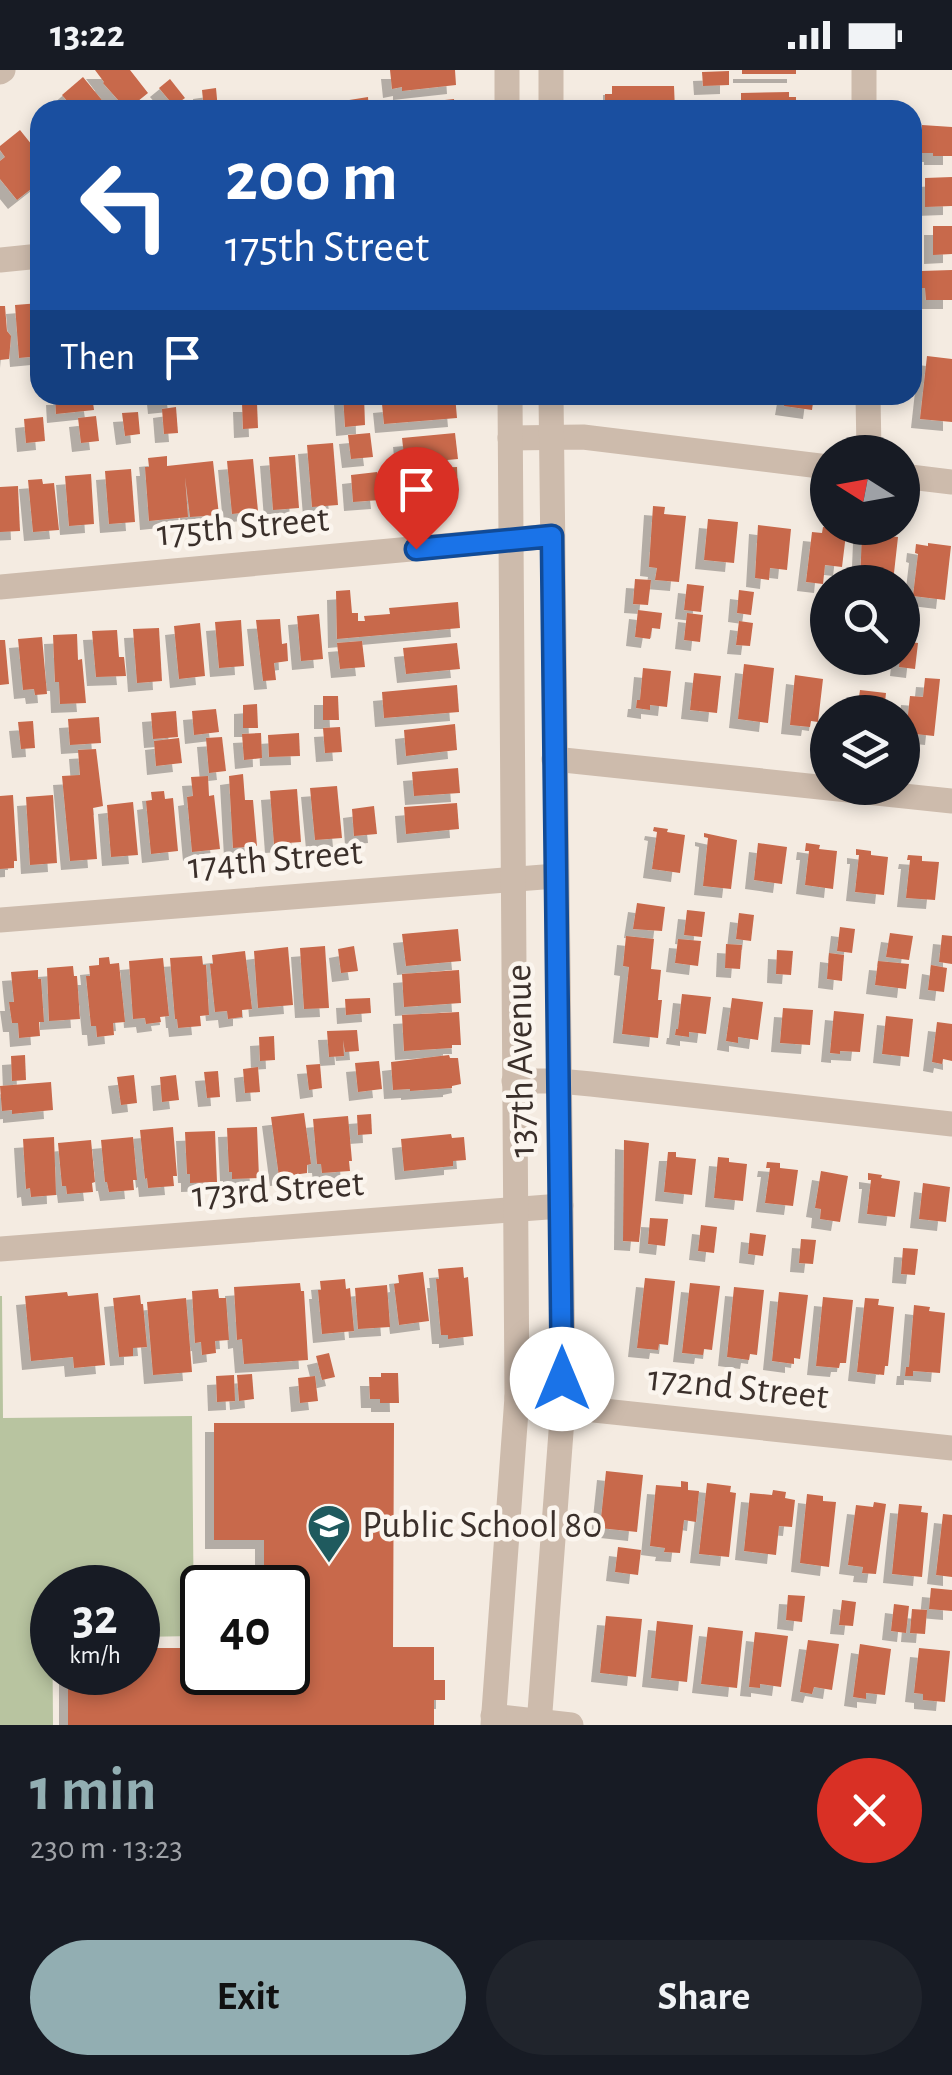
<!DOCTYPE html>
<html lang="en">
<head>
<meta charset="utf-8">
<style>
  :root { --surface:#171b24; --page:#20242c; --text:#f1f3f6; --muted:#9ea1a6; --accent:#92aeb2 }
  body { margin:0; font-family:"Alegreya Sans",sans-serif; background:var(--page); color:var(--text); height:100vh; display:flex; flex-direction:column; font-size:38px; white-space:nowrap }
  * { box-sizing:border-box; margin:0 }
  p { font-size:32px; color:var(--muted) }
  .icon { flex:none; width:55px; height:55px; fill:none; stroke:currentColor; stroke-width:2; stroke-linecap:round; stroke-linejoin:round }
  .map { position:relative; height:1655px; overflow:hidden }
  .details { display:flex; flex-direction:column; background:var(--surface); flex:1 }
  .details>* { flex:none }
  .guide { position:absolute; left:30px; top:30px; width:892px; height:305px; border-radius:30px; box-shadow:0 5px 15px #0003; background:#1a4fa0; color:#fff; overflow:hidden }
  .needle { width:65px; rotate:281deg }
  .controls { position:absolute; left:810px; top:365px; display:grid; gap:20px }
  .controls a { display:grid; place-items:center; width:110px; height:110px; border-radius:50%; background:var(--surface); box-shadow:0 5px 15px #0003; font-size:50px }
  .speed { position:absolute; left:30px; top:1495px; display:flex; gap:20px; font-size:50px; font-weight:700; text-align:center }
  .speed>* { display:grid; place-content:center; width:130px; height:130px; border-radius:50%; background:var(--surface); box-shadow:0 5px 15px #0003; line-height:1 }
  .speed small { font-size:25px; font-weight:400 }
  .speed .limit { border:5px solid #111; border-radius:15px; background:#fff; color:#111 }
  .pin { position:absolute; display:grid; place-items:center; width:85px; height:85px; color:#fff; margin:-102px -42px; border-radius:50% 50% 50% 0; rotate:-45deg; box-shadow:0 0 10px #0007 }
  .pin .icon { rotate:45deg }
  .me { position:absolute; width:110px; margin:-55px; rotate:0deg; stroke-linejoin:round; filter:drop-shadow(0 0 8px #0008) }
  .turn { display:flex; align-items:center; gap:35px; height:210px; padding:0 30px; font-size:45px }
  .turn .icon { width:130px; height:130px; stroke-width:2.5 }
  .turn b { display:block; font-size:70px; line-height:85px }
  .then { display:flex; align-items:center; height:95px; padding:0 30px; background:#0003; gap:20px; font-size:38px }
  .round { display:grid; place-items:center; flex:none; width:105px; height:105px; border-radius:52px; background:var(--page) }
  .head { display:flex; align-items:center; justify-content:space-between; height:170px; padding:0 30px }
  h1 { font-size:60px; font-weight:700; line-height:75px; color:var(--accent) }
  .button { display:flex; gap:20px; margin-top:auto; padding:20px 30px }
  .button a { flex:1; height:115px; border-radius:60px; background:var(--accent); color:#111; font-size:40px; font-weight:700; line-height:115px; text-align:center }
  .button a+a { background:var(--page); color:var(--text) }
  .status { display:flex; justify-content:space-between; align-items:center; height:70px; padding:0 50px; background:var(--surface); direction:ltr }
  .status svg { height:28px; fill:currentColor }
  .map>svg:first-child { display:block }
</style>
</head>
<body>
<div class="status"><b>13:22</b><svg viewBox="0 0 49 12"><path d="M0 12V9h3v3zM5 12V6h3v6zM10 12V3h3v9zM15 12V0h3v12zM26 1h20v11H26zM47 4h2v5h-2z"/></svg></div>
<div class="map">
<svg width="952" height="1655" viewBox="0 0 952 1655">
  <defs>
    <filter id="shadow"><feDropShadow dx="-9" dy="9" stdDeviation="0" flood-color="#0004"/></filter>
  </defs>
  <rect width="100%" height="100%" fill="#f4ebe1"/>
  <path fill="#b8c4a0" d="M0,1226H2L3,1348L192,1346L194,1566L138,1567V1518H52L53,1655H0Z"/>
  <g fill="#c8694b" filter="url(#shadow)">
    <path d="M95,0H130L148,23L127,40L103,13L104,12Z"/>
    <path d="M390,0H455L456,15L402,21V17L392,19Z"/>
    <rect x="742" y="0" width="54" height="4"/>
    <path d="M729,1V15L703,16L702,2Z"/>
    <path d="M83,7L110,40H75L62,25Z"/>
    <path d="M170,9L185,28L174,36L159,18Z"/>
    <path d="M612,16H674L675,40H605V24H612Z"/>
    <path d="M216,18L218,40H204L202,20Z"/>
    <path d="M789,22V27H796V40H741V23Z"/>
    <path d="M368,27L369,40H345L343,31Z"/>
    <path d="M454,29L455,40H399V35Z"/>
    <path d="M922,55L952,57V86H933V83H922Z"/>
    <path d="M20,60L40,85V112L17,130L0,109V91L5,87L0,80V76Z"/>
    <path d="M952,107V136L925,137V108Z"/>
    <path d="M933,156H952V184L933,185Z"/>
    <path d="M952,200V230H926L925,218H922L921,201Z"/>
    <path d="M40,233V286L19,288L15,235Z"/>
    <path d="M0,236H5L7,261L11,266L9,289L0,290Z"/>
    <path d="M927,286L952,289V352L920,349Z"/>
    <path d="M92,325L94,340L56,344L55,326Z"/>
    <path d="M156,325H176L177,333L157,335Z"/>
    <path d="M343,325H364L365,355L345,357Z"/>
    <path d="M455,325L457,348L384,354L382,334L403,332V326Z"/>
    <path d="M786,325H814L812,340L784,336Z"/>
    <path d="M242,333H257L258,358L243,359Z"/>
    <path d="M176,337L178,363L164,364L162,339Z"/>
    <path d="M138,342L140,364L125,366L122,343Z"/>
    <path d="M96,346L99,371L81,373L78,348Z"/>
    <path d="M43,347L45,371L26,373L24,349Z"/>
    <path d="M370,363L373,387L351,389L348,365Z"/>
    <path d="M455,363L458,389L405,394L402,368Z"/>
    <path d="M333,373L338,435L312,437L307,375Z"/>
    <path d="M295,385L299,438L273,440L269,387Z"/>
    <path d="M167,386V396L213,391L219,445L190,447L185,407L188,447L149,451L145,397H149L148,388Z"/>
    <path d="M253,389L258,441L232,444L227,391Z"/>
    <path d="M457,397L458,422L405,424L404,399Z"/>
    <path d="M131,399L135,452L109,454L105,401Z"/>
    <path d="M377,402L380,430L353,432L351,405Z"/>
    <path d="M91,404L94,454L69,456L65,406Z"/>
    <path d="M42,409L43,414L54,413L59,460L33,462L28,410Z"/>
    <path d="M18,416L20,461L0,462V417Z"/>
    <path d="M653,436L665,437L664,444L686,446L679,512L655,510L657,498L649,497Z"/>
    <path d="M708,449L738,452L734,493L704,490Z"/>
    <path d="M758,455L791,459L787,500L770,498L769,510L755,508Z"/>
    <path d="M823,457L834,458L833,462L846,464L842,497L825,495L823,514L806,512L812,462L822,463Z"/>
    <path d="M876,461L888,462L887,466L898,467L893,512H860L862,464L875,466Z"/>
    <path d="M928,473L951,476L945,530L913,526L918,484L915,483L916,474L928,476Z"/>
    <path d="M635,509L651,510L648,535L633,534Z"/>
    <path d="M687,514L704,516L701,542L684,540Z"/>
    <path d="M350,520L352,543H358V551H365L364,546L390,544L389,538L458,532L460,558L337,569L336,521Z"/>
    <path d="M739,520L754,522L751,545L737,543Z"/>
    <path d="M638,540L662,543L660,559L652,558L650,569L635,567Z"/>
    <path d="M687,543L703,545L700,572L684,570Z"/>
    <path d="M319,544L323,589L301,591L297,546Z"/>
    <path d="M280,549L282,574L287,573L288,591L274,593L276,610L263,611L256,550Z"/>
    <path d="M241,550L244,596L219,598L215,552Z"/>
    <path d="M739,551L753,553L750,576L736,575Z"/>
    <path d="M200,553L205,606L179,609L174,556Z"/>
    <path d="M159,558L162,611L137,613L133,559Z"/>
    <path d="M117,560L119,587H124L126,606L96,607L92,561Z"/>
    <path d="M77,564L78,590L82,589L86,633L60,634L59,612H55L53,565Z"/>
    <path d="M42,567L47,624L35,625L34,619L23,620L18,569Z"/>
    <path d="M0,570H5L9,614L0,615Z"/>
    <path d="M362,571L365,597L340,599L337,573Z"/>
    <path d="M902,571L918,573L915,599L899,597L900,588H902Z"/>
    <path d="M457,573L460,599L406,604L403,578Z"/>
    <path d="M744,594L774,598L768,653L738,649Z"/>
    <path d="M643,598L671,601L667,637L650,635V640L636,638L637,630H640Z"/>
    <path d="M694,603L721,606L717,643L690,640Z"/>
    <path d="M795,605L823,609L818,652L811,651L810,657L790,655Z"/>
    <path d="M925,608L940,609L934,666L906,663L910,626L923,627Z"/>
    <path d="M457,615L459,642L384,648L382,622Z"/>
    <path d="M860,620L886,623L884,642H857Z"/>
    <path d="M323,626H338L339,650H323Z"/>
    <path d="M257,634L258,658H243V635Z"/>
    <path d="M216,639L219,662L194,665L192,641Z"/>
    <path d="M176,641L178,667L153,669L151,643Z"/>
    <path d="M99,647L101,673L70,675L68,649Z"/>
    <path d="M33,651L35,678L21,679L18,652Z"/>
    <path d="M455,654L457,680L406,686L404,660Z"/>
    <path d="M340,657L342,682L325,683L323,658Z"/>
    <path d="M261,663L262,688L244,690L242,664Z"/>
    <path d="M299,663L300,686L269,687L268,665Z"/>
    <path d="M222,667L226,701L209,703L206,668Z"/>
    <path d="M179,668L182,693L156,696L154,671Z"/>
    <path d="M96,679L103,736L93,738L97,789L70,791L62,706L80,705L78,680Z"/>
    <path d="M458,698L460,723L414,726L412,702Z"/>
    <path d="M243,704L245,730H253L257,776L233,778L229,706Z"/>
    <path d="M208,706L209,726L214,725L220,779L192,782L187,727L193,726L191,707Z"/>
    <path d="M337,716L342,768L315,770L310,718Z"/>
    <path d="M297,719L301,772L274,774L270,721Z"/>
    <path d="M164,721L165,729L173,728L178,781L151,784L146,731L152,730L151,722Z"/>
    <path d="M13,725L17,791H14V798L0,799V726Z"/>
    <path d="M53,725L57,793L30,795L26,727Z"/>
    <path d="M133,732L138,785L111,787L107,735Z"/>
    <path d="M457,733L459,759L406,764L404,737Z"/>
    <path d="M374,736L377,764L354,766L352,739Z"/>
    <path d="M654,757L668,759L667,762L685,765L680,803L652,799L657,762L653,761Z"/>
    <path d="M704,763L737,770L731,819L703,816L708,768L704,767Z"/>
    <path d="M758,773L787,777L782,814L754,810Z"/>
    <path d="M806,773L820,775L819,779L837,781L833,819L805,815L809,781H805Z"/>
    <path d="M856,779L871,781V785L888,787L884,825L855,822L859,785H856Z"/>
    <path d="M908,785L922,786V791L939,792L935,830L906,828L910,790H907Z"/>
    <path d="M637,833L665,837L662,861L633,859Z"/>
    <path d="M687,840L705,842L702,867L684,865Z"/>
    <path d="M739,843L754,845L751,871L736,869Z"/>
    <path d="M840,857L855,859L852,883L837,881Z"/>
    <path d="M458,859L461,891L406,896L402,864Z"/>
    <path d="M890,863L913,866L909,890L886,887Z"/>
    <path d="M942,865L952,866V894L939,892Z"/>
    <path d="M626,866L654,869L651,899L661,900L658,930H662L658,968L622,964L629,897L623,896Z"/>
    <path d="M678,869L701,871L698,896L675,893Z"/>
    <path d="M726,874L742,875L740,899L725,898Z"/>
    <path d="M325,876L329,938L304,939L300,878Z"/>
    <path d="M354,876L358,901L341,903L338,879Z"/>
    <path d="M288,877L293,935L258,938L254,881Z"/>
    <path d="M777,880L793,881L791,905L776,904Z"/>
    <path d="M245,881L252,939L242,940V947L228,949L227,941L215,942L210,894H213L212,885Z"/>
    <path d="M829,883L844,885L842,911L827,909Z"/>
    <path d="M202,886L203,895H206L209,945L200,946L201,956L178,958L177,949H175L170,888Z"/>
    <path d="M109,887L110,894L119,893L125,952L113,953L114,965L97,967L96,956H91L86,906H90L89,896L99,895V888Z"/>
    <path d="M163,888L169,946L160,947L161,952L146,954L145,948L133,949L129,891Z"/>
    <path d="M878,891L909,894L906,919L875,915Z"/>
    <path d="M931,895L947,898L944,922L928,920Z"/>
    <path d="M73,896L74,906H77L80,949L49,951L47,898Z"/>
    <path d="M38,900V909H41L44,952H39L40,966L19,968L18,953H12L9,932H14L11,902Z"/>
    <path d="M459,900L461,933L404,937L402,904Z"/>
    <path d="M682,924L711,927L706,964L689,962V967L675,965L676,959H678Z"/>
    <path d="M370,928L371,943L346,945L345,929Z"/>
    <path d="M732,928L763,932L758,970L738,967V973L726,971Z"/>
    <path d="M783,938L813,940L810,975L780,973Z"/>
    <path d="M834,941L864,944L860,982L840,981V984L830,983Z"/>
    <path d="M459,942L461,975H452V978L404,981L402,945Z"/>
    <path d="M886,946L913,949L909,987L882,984Z"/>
    <path d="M937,952L952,954V991L943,989L942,994L932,992Z"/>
    <path d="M357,960L359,981L345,982L343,970L344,986L329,987L327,961Z"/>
    <path d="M274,966L275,990L260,991L259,967Z"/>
    <path d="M25,985L26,1010L12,1011L11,986Z"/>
    <path d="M449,985L450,988H458L461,1014L452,1016V1018L410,1021V1019L393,1020L391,992Z"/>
    <path d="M379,991L382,1019L358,1022L355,993Z"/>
    <path d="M320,994L322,1018L309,1020L306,995Z"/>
    <path d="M258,997L260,1022L245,1023L243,999Z"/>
    <path d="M218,1001L220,1027L207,1028L204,1002Z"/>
    <path d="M134,1005L137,1033L121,1035L117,1007Z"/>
    <path d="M176,1005L179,1030L162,1032L160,1007Z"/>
    <path d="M51,1012L53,1040L12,1044V1040L2,1041L0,1016Z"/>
    <path d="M304,1043L311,1094L307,1095V1103L279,1107L271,1047Z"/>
    <path d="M371,1044L372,1064L358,1065L357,1045Z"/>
    <path d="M348,1046L352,1091H349L350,1101L322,1103L321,1094H317L313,1049Z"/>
    <path d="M173,1057L177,1106H173L174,1116L148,1118L147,1108L145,1109L140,1060Z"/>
    <path d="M257,1057L259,1108L232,1109V1102H229L227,1058Z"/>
    <path d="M215,1061L217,1112L190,1113V1104H187L185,1062Z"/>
    <path d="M451,1064L452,1068L464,1067L466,1090L453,1091V1096L404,1101L401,1069Z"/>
    <path d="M54,1067L56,1125L31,1127L30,1118L26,1119L23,1069Z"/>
    <path d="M133,1067L137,1110H133L134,1120L109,1122L107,1112H105L101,1070Z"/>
    <path d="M91,1070L95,1112L92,1113L93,1122L67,1124L66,1116H62L58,1073Z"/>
    <path d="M624,1070L649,1073L639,1172L623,1171Z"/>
    <path d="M668,1082H676V1087L696,1089L692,1125L664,1122Z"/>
    <path d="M718,1087L729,1088V1092L747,1094L743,1131L714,1128Z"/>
    <path d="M767,1092L780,1093V1098L798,1100L793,1136L765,1133L770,1098H766Z"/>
    <path d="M821,1101L848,1106L840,1152L820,1149L821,1139L815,1138Z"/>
    <path d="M868,1103L882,1105L881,1108L900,1111L895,1147L867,1144L871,1110H868Z"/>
    <path d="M923,1113L950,1117L946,1152L919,1149Z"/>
    <path d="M650,1148L668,1149L665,1176L648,1174Z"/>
    <path d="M701,1155L717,1157L714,1183L698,1181Z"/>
    <path d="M750,1163L766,1165L763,1186L748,1184Z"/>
    <path d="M801,1169L816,1170L813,1194L799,1193Z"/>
    <path d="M903,1178L918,1179L915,1205L901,1204Z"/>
    <path d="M463,1197L464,1208L468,1207L473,1266L448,1269V1265H441L436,1209H439L438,1199Z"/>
    <path d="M423,1202L429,1251L399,1255L394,1214L399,1213L398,1205Z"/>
    <path d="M645,1208L675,1211L668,1275L659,1274L658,1280L637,1278Z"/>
    <path d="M345,1209L346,1219L350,1218L354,1261L322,1264L318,1220H321L320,1211Z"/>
    <path d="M300,1213L301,1221H304L308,1290L244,1294L242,1269L237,1270L234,1217Z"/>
    <path d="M690,1213L720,1216L712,1280L704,1279L703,1285L682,1283Z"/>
    <path d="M387,1215L390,1257L358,1259L355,1218Z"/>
    <path d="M734,1217L764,1220L757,1285L750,1284L749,1290L727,1287Z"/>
    <path d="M218,1219L219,1228H226L229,1270L215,1271L216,1283L202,1285L201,1272L195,1273L192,1221Z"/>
    <path d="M67,1222L68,1226L98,1223L105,1295L74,1298L73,1287L31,1291L25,1226Z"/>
    <path d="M779,1222L808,1225L800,1289L794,1288V1294L772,1291Z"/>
    <path d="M140,1225L141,1234H143L147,1277L133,1278V1286L119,1287L113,1228Z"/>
    <path d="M823,1227L853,1230L846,1293H840L839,1298L816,1296Z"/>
    <path d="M186,1228L192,1302L153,1305L147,1232Z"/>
    <path d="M865,1228L879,1229L878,1235L894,1237L888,1296H885L884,1305L857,1302Z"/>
    <path d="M914,1235L930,1237L929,1241L945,1243L940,1303L913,1301V1306H905L906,1297H909Z"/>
    <path d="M329,1283L335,1307L322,1310L316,1286Z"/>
    <path d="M381,1303H398L399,1333H380V1329H370L369,1307H381Z"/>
    <path d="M252,1304L254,1329L239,1331L237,1305Z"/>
    <path d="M234,1305L235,1331L217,1332L216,1306Z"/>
    <path d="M315,1306L318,1331L300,1333L298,1308Z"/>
    <path d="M214,1353H394L393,1577H434V1610H445V1630H434V1655H68V1602H138V1578H202V1602H288V1518H264V1470H214Z"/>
    <path d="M606,1401L643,1405L637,1462L600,1458Z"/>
    <path d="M681,1411L688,1412V1420L699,1421L696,1452L684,1450L680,1483L664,1482L665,1478L650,1476L656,1415L681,1417Z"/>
    <path d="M707,1413L731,1416L730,1422L736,1423L729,1487L699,1484Z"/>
    <path d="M773,1420L786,1422L785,1428L795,1430L792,1457L779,1456L776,1485L744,1481L750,1423L772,1425Z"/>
    <path d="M807,1424L823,1426V1431L836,1432L829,1497L800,1493Z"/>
    <path d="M874,1432L886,1434L876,1504L862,1503L863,1497L848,1495L856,1435L873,1437Z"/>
    <path d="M899,1434L922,1436L921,1442L928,1443L922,1507L892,1504Z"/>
    <path d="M943,1444L952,1445V1507L936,1505Z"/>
    <path d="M618,1477L641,1480L638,1505L615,1502Z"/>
    <path d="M931,1518L952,1520V1541L929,1539Z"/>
    <path d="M788,1525L805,1526L802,1552L786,1550Z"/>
    <path d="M842,1530L856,1532L853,1556L839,1555Z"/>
    <path d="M894,1534L909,1536L906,1563L891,1561Z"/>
    <path d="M912,1539L927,1540L925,1564L910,1563Z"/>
    <path d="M606,1546L642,1549L636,1607L600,1603Z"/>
    <path d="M657,1551L693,1555L687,1612L651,1608Z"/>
    <path d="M708,1557L743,1561L737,1618L701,1614Z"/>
    <path d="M755,1562L788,1566L781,1617L760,1614V1618L749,1617Z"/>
    <path d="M808,1570L839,1574L832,1620L814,1617L812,1624L800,1622Z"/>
    <path d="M860,1574L891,1579L885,1625L866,1623V1629L853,1627Z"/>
    <path d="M919,1578L950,1581L945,1632L923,1630V1624L914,1623Z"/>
  </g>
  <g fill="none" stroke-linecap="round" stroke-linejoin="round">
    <g stroke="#cdbbac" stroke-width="25">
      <path d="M864,0V40"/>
      <path d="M0,2L3,0"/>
      <path d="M0,190L40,186"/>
      <path d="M868,325L869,382"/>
      <path d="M510,368L583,367L828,397"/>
      <path d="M902,406L952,412"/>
      <path d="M0,517L552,466"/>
      <path d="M554,689L952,731"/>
      <path d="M0,850L556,806"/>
      <path d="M514,1011H559L591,1014L952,1054"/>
      <path d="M0,1179L561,1136"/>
      <path d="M517,1327L594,1340L952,1378"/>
      <path d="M493,1646L571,1655"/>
    </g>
    <g stroke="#cdbbac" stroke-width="25">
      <path d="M507,0V40"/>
      <path d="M551,40V0"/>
      <path d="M493,1655L517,1327L510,325"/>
      <path d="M539,1655L561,1362L563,1309L551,325"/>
    </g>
  </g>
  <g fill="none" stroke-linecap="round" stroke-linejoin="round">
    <defs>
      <path id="route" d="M416,479L552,466L562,1309"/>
    </defs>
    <use href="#route" stroke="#114b97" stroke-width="25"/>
    <use href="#route" stroke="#1a73e8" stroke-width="18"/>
  </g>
  <defs>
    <symbol id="school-pin" viewBox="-11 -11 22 30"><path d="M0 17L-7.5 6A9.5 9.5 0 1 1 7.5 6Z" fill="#1f5a5e" stroke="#fbf5ee"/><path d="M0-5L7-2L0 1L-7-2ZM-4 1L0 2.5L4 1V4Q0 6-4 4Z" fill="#fff"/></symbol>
  </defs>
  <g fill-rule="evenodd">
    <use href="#school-pin" x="304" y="1431" width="50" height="68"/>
  </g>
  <g text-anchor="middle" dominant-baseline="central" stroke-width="9" stroke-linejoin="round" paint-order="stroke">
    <g font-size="38" fill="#3b302b" stroke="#fbf5ee">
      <text transform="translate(243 457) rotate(-5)">175th Street</text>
      <text transform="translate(275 790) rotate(-5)">174th Street</text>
      <text transform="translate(521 991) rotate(-91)">137th Avenue</text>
      <text transform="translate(278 1120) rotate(-4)">173rd Street</text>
      <text transform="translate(738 1318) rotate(6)">172nd Street</text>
    </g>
    <g font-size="38" fill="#3b302b" stroke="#fbf5ee" text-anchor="start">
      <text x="362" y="1456">Public School 80</text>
    </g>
  </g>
</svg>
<div class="controls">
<a><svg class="needle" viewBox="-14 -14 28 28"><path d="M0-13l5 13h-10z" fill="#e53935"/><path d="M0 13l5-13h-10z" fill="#9ea1a6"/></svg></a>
<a><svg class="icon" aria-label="search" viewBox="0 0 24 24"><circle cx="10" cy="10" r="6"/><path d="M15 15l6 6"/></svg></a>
<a><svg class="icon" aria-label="layers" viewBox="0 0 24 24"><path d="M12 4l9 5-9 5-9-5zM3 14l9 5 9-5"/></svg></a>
</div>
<div class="speed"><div>32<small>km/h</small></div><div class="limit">40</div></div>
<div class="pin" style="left:416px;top:479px;background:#d93025"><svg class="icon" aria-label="arrive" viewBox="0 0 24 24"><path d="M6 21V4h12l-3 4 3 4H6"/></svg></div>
<svg class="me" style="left:562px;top:1309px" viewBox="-20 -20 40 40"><circle r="19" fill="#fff"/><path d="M0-13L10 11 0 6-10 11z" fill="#1a73e8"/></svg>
<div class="guide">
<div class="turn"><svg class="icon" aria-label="left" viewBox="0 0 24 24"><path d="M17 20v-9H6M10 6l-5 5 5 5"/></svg><div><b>200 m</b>175th Street</div></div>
<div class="then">Then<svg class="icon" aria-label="arrive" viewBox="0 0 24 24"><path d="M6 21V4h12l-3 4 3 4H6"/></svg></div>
</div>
</div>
<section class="details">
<div class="head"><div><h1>1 min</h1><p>230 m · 13:23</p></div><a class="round" style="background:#d93025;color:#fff"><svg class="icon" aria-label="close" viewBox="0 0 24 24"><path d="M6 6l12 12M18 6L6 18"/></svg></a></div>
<div class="button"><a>Exit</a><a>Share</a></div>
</section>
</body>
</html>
